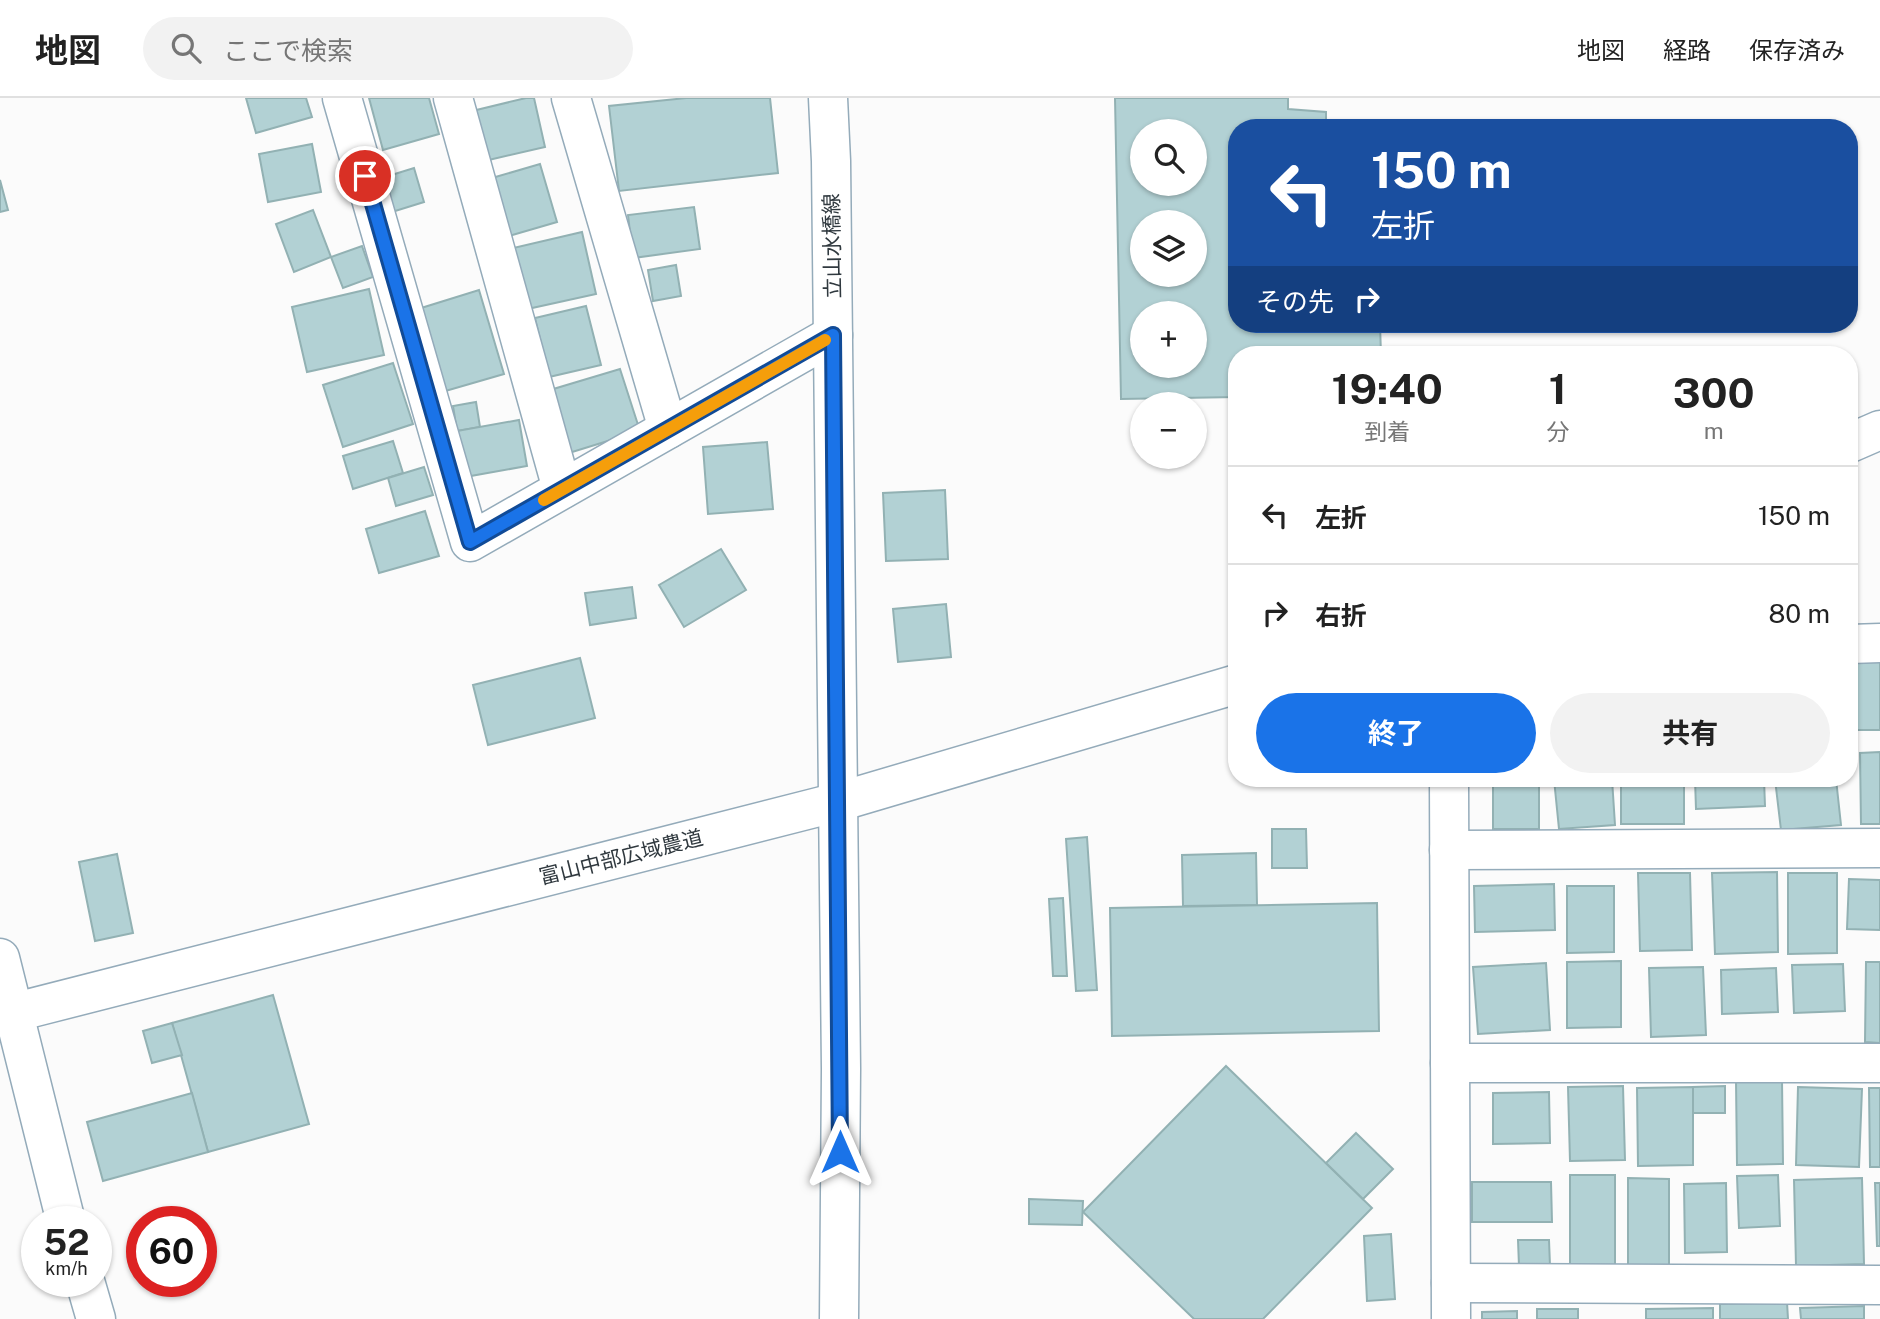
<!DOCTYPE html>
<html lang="ja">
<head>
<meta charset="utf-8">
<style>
  :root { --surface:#fff; --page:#f2f2f2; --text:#222; --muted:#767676; --line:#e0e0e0; --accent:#1a73e8 }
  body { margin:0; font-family:"Public Sans","Noto Sans JP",sans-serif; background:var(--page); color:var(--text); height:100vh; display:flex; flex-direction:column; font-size:26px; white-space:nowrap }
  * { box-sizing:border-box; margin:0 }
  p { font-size:23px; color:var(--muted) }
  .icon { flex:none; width:38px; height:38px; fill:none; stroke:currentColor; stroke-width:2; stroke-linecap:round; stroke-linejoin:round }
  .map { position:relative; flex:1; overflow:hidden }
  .sheet { position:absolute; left:1228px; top:248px; width:630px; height:441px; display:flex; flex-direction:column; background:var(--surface); border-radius:28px; box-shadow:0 2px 5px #0004 }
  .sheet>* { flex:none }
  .guide { position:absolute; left:1228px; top:21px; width:630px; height:214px; border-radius:28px; box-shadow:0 2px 5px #0004; background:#1a4fa0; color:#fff; overflow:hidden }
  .tools { position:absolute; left:1130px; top:21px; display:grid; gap:14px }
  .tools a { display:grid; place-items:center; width:77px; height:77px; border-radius:50%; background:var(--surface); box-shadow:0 2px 5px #0004; font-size:35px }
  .speed { position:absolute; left:21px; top:1108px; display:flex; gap:14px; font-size:35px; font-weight:700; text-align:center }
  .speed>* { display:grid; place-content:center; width:91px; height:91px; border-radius:50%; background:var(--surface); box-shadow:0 2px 5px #0004; line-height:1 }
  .speed small { font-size:18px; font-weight:400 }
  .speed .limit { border:10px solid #d22; background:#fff; color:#111 }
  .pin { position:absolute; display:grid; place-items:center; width:60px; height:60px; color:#fff; margin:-30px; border:4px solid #fff; border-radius:50%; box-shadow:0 2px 7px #0007 }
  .me { position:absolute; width:77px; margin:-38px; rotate:0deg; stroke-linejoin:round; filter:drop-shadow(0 0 5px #0008) }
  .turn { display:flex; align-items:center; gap:24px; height:147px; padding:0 28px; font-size:32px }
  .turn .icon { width:91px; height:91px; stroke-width:2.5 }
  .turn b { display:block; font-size:49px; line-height:60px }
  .then { display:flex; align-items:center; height:66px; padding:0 28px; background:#0003; gap:14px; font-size:26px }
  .eta { display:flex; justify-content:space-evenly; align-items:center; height:119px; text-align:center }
  .eta b { font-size:42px; font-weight:700; line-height:49px }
  .action { display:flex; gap:14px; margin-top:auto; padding:14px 28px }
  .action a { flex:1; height:80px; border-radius:42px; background:var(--accent); color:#fff; font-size:28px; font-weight:700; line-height:80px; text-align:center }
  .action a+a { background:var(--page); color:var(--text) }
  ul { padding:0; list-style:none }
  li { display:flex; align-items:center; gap:21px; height:98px; padding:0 28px; border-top:2px solid var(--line) }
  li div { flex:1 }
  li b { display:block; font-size:26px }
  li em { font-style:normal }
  header { display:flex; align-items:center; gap:42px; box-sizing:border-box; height:98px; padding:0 35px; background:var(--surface); border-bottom:2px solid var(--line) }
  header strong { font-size:33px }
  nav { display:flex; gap:38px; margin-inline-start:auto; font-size:24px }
  .search { width:490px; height:63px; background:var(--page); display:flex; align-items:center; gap:18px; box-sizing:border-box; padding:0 24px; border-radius:38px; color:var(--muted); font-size:26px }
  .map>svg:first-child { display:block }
</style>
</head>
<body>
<header>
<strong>地図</strong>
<div class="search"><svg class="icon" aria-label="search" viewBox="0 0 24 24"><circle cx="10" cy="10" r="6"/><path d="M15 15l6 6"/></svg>ここで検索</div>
<nav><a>地図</a><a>経路</a><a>保存済み</a></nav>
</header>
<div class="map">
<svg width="1880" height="1221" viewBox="0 0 1880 1221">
  <rect width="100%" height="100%" fill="#fbfbfb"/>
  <g fill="#b2d1d4" stroke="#92b1b3" stroke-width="2" fill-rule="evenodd">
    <path d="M246,0H306L312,19L256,35Z"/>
    <path d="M369,0H429L439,36L383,52Z"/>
    <path d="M526,0H534L545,49L480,64L468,14Z"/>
    <path d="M686,0H770L778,75L619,93L609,8Z"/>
    <path d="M1115,0H1288V11L1326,14V30H1237V226H1380L1381,257H1237V299L1121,301ZM1143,33H1195V86H1143ZM1143,124H1195V177H1143ZM1143,215H1195V268H1143Z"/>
    <path d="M312,46L321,94L268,104L259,56Z"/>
    <path d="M540,66L557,124L509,138L492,80Z"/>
    <path d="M414,70L424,104L392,114L382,80Z"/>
    <path d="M0,82L8,112L0,114Z"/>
    <path d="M694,109L700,151L633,160L628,117Z"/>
    <path d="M313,112L331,159L294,174L276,126Z"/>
    <path d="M582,134L596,196L523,212L509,151Z"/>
    <path d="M362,148L373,179L343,190L331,159Z"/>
    <path d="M676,167L681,198L653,203L648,172Z"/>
    <path d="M369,191L384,257L307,274L292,209Z"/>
    <path d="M479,192L504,276L442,294L418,211Z"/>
    <path d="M586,208L601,267L549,279L535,220Z"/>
    <path d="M393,265L413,326L343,349L323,287Z"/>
    <path d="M620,271L640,333L569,355L550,292Z"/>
    <path d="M476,304L480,329L457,333L453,308Z"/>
    <path d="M519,322L527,368L465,379L457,333Z"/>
    <path d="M393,343L403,375L353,391L343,358Z"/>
    <path d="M767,344L773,411L708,416L703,349Z"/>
    <path d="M424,369L433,397L396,408L388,380Z"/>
    <path d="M945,392L948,461L886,463L883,395Z"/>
    <path d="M425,413L439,458L379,475L366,431Z"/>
    <path d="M721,451L746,492L684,529L659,487Z"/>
    <path d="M632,489L636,520L590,527L585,495Z"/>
    <path d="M946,506L951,559L898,564L893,511Z"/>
    <path d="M580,560L595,620L488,647L473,587Z"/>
    <path d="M1880,561V632H1850V562Z"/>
    <path d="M1880,654V726H1861L1860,655Z"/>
    <rect x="1493" y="681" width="46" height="50"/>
    <path d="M1554,681H1612L1615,727L1559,731Z"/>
    <rect x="1621" y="681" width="63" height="45"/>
    <path d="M1695,681H1764L1765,708L1696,711Z"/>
    <path d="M1775,681H1836L1841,727L1781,732Z"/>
    <path d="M1272,731H1306L1307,770H1272Z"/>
    <path d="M1087,739L1097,892L1076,893L1066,741Z"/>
    <path d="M1256,755L1257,807L1183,808L1182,757Z"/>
    <path d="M117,756L133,835L95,843L79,764Z"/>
    <path d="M1777,774L1778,854L1715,856L1712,775Z"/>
    <path d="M1638,775H1690L1692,852L1640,853Z"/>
    <path d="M1788,775H1837V855L1788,856Z"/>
    <path d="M1849,781L1880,782V832L1847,831Z"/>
    <path d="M1554,786L1555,832L1475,834L1474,788Z"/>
    <path d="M1567,788H1614V854L1567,855Z"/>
    <path d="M1063,800L1067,878H1053L1049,801Z"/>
    <path d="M1377,805L1379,933L1112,938L1110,810Z"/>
    <path d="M1621,863V929L1567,930V864Z"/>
    <path d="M1866,864H1880V945L1865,944Z"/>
    <path d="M1546,865L1550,932L1478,936L1473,869Z"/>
    <path d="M1843,866L1845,913L1794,915L1792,867Z"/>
    <path d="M1703,869L1706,937L1651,939L1649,870Z"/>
    <path d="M1776,870L1778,914L1722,916L1721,872Z"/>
    <path d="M273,897L309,1026L208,1054L172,925Z"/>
    <path d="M172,925L182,957L152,965L143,933Z"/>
    <path d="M1226,968L1372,1110L1263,1221H1194L1083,1114Z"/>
    <path d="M1782,982L1783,1066L1737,1067L1736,983Z"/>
    <path d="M1623,988L1625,1062L1570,1063L1568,989Z"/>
    <path d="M1725,988V1015H1693V989Z"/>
    <path d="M1693,989V1067L1638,1068L1637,990Z"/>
    <path d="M1798,989L1862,991L1859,1069L1796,1067Z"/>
    <path d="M1869,990H1880V1069H1870Z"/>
    <path d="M1549,994L1550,1045L1493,1046V995Z"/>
    <path d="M192,995L208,1054L103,1083L87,1024Z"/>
    <path d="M1356,1035L1393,1071L1363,1101L1326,1065Z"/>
    <rect x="1570" y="1077" width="45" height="91"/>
    <path d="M1778,1077L1780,1128L1739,1130L1737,1078Z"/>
    <path d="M1628,1080L1669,1081V1171H1628Z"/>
    <path d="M1862,1080L1864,1166L1796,1168L1794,1082Z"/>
    <path d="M1472,1084H1551L1552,1124H1472Z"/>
    <path d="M1726,1085L1727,1154L1685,1155L1684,1086Z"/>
    <path d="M1875,1085H1880V1148H1877Z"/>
    <path d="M1029,1101L1083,1103L1082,1127L1029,1126Z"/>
    <path d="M1391,1136L1395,1201L1367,1203L1364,1138Z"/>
    <path d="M1518,1142H1549L1550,1168H1519Z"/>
    <path d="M1787,1204L1788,1221H1720V1206Z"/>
    <path d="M1864,1208V1221H1801L1800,1210Z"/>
    <path d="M1713,1210V1221H1646V1211Z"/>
    <rect x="1537" y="1211" width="41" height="10"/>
    <path d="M1517,1213V1221H1482V1214Z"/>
  </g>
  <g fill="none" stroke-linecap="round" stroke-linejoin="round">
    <defs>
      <g id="minor">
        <path d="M342,0L470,444L833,237"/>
        <path d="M453,0L562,391"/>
        <path d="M571,0L668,331"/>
        <path d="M1850,345L1880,332"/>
        <path d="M1850,546L1880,545"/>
        <path d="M1449,681L1451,1221"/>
        <path d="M1449,752L1880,750"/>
        <path d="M0,860L66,1124"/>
        <path d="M0,918L838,704L1237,586"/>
        <path d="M1450,965H1880"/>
        <path d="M85,1183L96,1221"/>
        <path d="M1451,1185L1880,1187"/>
      </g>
      <path id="major" d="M828,0L831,63L841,971L839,1221"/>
    </defs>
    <use href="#minor" stroke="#94abba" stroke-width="41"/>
    <use href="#major" stroke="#94abba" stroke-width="41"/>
    <use href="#minor" stroke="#fff" stroke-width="38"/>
    <use href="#major" stroke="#fff" stroke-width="38"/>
  </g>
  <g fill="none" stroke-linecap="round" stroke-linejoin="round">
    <defs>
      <path id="route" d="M365,78L470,444L833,237L840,1054"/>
    </defs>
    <use href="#route" stroke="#114b97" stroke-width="18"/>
    <use href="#route" stroke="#1a73e8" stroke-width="12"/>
    <path stroke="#f59e0b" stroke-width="12" d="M544,402L825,242"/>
  </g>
  <g text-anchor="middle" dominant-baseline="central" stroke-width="6" stroke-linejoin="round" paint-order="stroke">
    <g font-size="21" fill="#30393f" stroke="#fff">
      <text transform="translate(832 148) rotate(-91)">立山水橋線</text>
      <text transform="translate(621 759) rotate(-14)">富山中部広域農道</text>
    </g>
  </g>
</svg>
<div class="tools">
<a><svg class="icon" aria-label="search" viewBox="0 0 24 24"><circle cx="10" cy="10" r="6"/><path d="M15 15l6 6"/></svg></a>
<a><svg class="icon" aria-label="layers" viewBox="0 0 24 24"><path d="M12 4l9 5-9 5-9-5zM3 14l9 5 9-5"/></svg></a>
<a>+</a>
<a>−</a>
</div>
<div class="speed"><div>52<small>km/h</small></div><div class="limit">60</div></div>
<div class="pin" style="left:365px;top:78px;background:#d93025"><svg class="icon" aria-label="arrive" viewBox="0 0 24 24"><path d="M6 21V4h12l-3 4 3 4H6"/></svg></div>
<svg class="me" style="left:840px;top:1054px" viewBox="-20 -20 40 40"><path d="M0-17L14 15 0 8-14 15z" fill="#1a73e8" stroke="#fff" stroke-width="4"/></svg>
<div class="guide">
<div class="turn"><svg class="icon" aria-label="left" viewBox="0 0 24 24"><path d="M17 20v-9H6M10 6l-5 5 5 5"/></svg><div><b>150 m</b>左折</div></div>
<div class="then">その先<svg class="icon" aria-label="right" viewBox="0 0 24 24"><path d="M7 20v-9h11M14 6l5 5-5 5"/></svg></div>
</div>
<section class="sheet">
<div class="eta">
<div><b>19:40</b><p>到着</p></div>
<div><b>1</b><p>分</p></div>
<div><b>300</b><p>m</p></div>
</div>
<ul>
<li><svg class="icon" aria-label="left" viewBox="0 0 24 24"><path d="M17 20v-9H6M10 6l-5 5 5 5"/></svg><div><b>左折</b></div><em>150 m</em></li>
<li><svg class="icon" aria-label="right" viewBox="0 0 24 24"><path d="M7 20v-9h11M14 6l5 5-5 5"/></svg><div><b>右折</b></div><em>80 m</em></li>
</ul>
<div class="action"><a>終了</a><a>共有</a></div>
</section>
</div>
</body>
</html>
